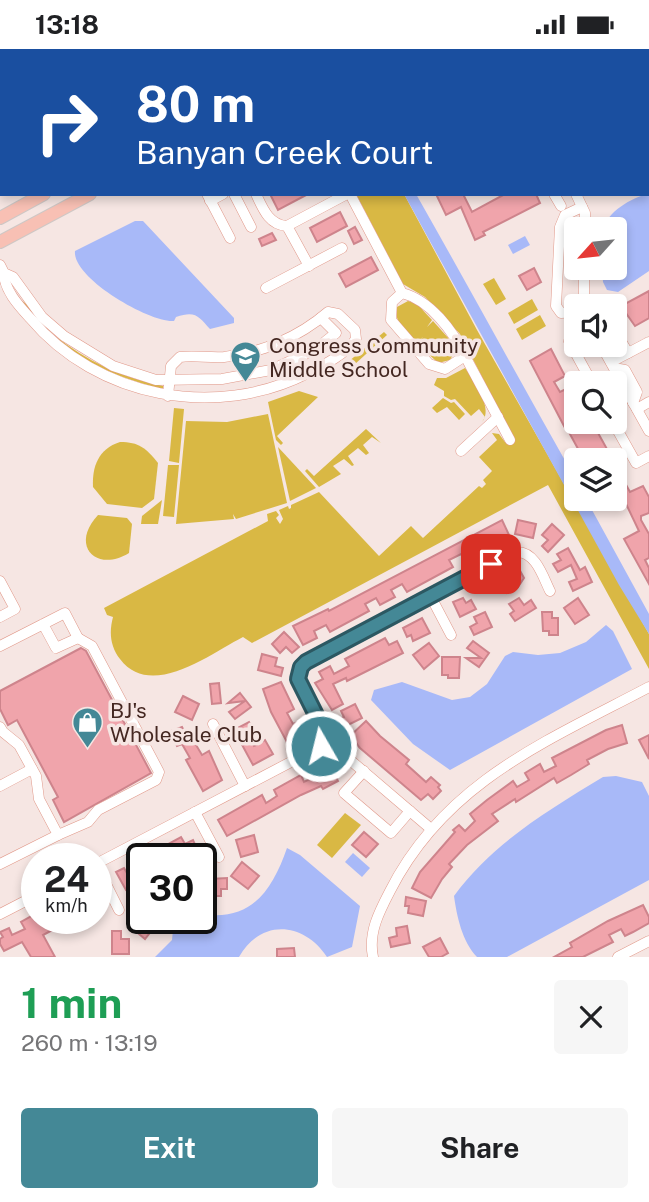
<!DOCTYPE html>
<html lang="en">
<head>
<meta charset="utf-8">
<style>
  :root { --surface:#fff; --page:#f6f6f6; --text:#202124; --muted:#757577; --accent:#448896 }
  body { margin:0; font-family:"Public Sans",sans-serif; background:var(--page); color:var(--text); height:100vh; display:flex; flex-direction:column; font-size:26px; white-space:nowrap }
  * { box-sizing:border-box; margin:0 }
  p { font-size:23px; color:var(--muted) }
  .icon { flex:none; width:38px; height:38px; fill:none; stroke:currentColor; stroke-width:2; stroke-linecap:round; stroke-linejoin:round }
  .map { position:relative; height:908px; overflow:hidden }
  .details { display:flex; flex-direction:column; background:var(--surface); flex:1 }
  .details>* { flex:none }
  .banner { position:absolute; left:0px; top:0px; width:649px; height:147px; box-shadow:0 4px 10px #0003; background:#1a4fa0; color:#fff; overflow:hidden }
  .needle { width:46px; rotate:243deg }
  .controls { position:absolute; left:564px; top:168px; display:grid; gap:14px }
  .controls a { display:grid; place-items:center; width:63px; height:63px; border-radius:7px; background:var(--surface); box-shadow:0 4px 10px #0003; font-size:35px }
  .speed { position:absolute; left:21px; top:794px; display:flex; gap:14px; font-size:35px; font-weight:700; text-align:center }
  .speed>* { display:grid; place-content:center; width:91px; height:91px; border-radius:50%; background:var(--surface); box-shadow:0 4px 10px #0003; line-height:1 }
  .speed small { font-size:18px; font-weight:400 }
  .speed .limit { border:4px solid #111; border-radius:10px; background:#fff; color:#111 }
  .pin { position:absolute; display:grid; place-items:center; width:60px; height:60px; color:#fff; margin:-30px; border-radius:14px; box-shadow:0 4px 10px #0006 }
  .me { position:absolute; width:77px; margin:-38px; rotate:352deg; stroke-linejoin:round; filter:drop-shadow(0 0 5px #0008) }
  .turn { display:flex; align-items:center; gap:24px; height:147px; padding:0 21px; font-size:32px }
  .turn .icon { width:91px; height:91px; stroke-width:2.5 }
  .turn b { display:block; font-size:49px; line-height:60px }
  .round { display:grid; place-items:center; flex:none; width:74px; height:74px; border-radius:7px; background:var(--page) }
  .overview { display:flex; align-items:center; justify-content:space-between; height:119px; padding:0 21px }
  h1 { font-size:42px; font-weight:700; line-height:52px; color:#1e9e55 }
  .button { display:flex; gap:14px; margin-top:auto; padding:14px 21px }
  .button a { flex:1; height:80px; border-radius:7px; background:var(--accent); color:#fff; font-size:28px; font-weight:700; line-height:80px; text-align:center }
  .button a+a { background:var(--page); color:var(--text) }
  .status { display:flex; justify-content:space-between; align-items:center; height:49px; padding:0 35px; background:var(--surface); direction:ltr }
  .status svg { height:19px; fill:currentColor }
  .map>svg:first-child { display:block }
</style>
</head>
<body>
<div class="status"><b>13:18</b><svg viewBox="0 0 49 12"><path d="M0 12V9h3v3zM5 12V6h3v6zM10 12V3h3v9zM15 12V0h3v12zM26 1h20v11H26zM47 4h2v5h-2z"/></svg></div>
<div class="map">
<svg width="649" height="908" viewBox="0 0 649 908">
  <rect width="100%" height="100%" fill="#f6e6e3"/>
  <g fill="#d9b844">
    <path d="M0,0H142L2,2L0,76Z"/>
    <path d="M356,145H404L477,281L649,585V620L548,436L252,594L243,588C210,605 151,651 120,610C110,597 109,583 113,568L107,566L104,559L268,472L267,465L276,462L279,466L276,469L280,475L283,470L279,461L288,457L289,460L291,459V456L319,443L379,507L411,477L423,489L479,437L482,439L486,435L483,431L492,422L479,408L497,391L492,384L499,385L505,393L513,388L460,285L425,248L403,235Z"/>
    <path d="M494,229L506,250L496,256L483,235Z"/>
    <path d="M532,250L538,261L514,275L508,264Z"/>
    <path d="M21,251C32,258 43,276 54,286C86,312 123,329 163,337V340C98,324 64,303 21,251Z"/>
    <path d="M408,252L417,255L432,271L427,278L433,272L450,291L455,302L450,311L438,314L417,294L423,288L416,293C407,283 393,273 397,258Z"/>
    <path d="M540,266L546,277L522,291L516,280Z"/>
    <path d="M384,283L387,286L344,325L342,318Z"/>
    <path d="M465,319C474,332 494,360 482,373L485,368L479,360L471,367L455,350L451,351L444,347V342L434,336L437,329H446Z"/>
    <path d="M299,342L318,348L277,387L283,394L281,396L276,391L268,353Z"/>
    <path d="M443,349L451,354L454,353L465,365L459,371L447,358L437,364L432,359Z"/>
    <path d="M174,359L184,360L179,414L169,412Z"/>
    <path d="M268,365L287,454L236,470L233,465L234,470L176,475L186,372L227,373Z"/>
    <path d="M366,380L381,394L372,388L363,396L369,404L366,406L358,399L348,407L354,416L352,417L344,410L333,417L341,425L319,438L305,422L307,420L314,427Z"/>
    <path d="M120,393C139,393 146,399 158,414L154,450L142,459L107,455L93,438C92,418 98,400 120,393Z"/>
    <path d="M278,398L316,439L290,452Z"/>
    <path d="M168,416H179L174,468L163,467Z"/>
    <path d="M162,451L158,475H141L142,467Z"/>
    <path d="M98,466L127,469L132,475L129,504C97,524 69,497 98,466Z"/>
    <path d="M345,764L361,776L332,809L317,796Z"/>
  </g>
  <g fill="#a8b9f8">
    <path d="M404,145H416C470,240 522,336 576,431V450H586L649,565V585L619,536Z"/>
    <path d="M647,145L649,147V222L618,243L607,241L603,233L602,219H614V180H604C606,163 632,149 647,145Z"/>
    <path d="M135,172H143L234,269V274L210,280C199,268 196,261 176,268L174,272C150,274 72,229 75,202Z"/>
    <path d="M525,187L530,196L513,205L508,196Z"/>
    <path d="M606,576L613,582L632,620L450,721L413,695L371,651L374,641L402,633L452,651L470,648L487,635L505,607L513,603L538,606L560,604L586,593Z"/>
    <path d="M616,727L642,733L649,747V831L507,908H477C462,892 457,868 454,847C493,794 547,762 603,728Z"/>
    <path d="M287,799L300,806L360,857L352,898L327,908C304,873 261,869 239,908H155L172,891L174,870H201V865C251,873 272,842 287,799Z"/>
    <path d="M353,804L370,819L362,828L345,813Z"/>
  </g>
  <g fill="#f0a4ab" stroke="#ce848c" stroke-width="2">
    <path d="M270,145H308L278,161Z"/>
    <path d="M436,145H463L472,163L505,145H536L540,154L483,183L485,186L475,191L461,158L446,166Z"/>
    <path d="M340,163L347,177L317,193L310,179Z"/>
    <path d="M355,178L362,191L354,195L348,182Z"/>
    <path d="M272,184L276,191L262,197L259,190Z"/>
    <path d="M371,208L378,221L346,238L339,225Z"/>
    <path d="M534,219L541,233L527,241L519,227Z"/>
    <path d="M649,242V269L635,277L621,257Z"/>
    <path d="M551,300L565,327L554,333L560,343L572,337L576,346V380L592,373L613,411H604L598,401L583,409L565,376L564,377L530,312Z"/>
    <path d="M614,414L630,443L643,437L649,448V464L641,467V471L649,485V509L645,511L649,519V535L624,490L639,482L617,436L614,437Z"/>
    <path d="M502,471L510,488L465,512L461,505L449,511L453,518L407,543L402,535L391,541L395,548L380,556L376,549L365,555L369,562L330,583L326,576L314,582L317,589L303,596L293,577L328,560L329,562Z"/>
    <path d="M518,471L536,475L533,489L515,485Z"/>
    <path d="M552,475L564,486L548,503L542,497L548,491L542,486Z"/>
    <path d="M568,499L580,521L585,518L592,533L573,542L569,533L577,530L571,516L558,523L553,515L561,511L557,505Z"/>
    <path d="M518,518L524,529L518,538L507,544L499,529Z"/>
    <path d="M463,549L466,554L471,551L476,560L460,568L453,553Z"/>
    <path d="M519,549L524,556L531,551L536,559L515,572L510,565L514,562L509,555Z"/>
    <path d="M578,549L589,566L575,575L564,559Z"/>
    <path d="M485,563L492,578L474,586L470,578L477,574L474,568Z"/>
    <path d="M542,563H552V569H558V586H549V582H543Z"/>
    <path d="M422,569L430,584L413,592L411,586L407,588L403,579Z"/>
    <path d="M284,583L299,598L292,604L286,598L280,604L272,595Z"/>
    <path d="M385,589L389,596L397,592L403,604L347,632L346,629L333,635L343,655L332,661L315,634L323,630L319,623L330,617L334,625L349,617L345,610Z"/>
    <path d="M473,592L489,604L479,618L466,609H481L467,599Z"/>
    <path d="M429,594L439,607L424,620L413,606Z"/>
    <path d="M81,599L86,602L151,724L64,773L53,751L58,748L17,671L8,676L0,660V642Z"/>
    <path d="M262,605L277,609L275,617L283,619L281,627L258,621Z"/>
    <path d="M442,608H460L459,629H448V626H442Z"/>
    <path d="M281,633L294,660L287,664L293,675L300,672L304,680L297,683L301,691L289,697L271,663L263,640Z"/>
    <path d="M219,634L221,654L212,655L210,635Z"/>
    <path d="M240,644L251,658L235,670L229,663L245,652L228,654Z"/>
    <path d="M183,647L199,655L192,671L175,663Z"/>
    <path d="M355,655L362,669L340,680L336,672L344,668L341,662Z"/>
    <path d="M366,672L380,687L409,711L406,715L426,733L431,728L440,736L438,738L441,742L433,750L428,745L421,751L360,699L350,687Z"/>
    <path d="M249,673L254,682L248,685L254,697L265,691L273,705L253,716L234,681Z"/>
    <path d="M622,676L627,694L608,700L587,711L589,715L571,726L557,734L554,729L516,753L515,750L492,765L498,772L467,796L449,815L452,818L442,830L431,849L412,839L420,823L455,783L453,781L459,776L465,782L475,772L470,765L487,751L513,732L517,738L529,731L525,724L540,715L544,723L556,717L552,709L606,681Z"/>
    <path d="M182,678L185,684L192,681L195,690L193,691L202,706L209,702L222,731L203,742L186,711L190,709L182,695L177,697L171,682Z"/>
    <path d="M649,686V710L639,691Z"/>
    <path d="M320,715L324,723L331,719L338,732L323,740L321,737L301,746L227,787L218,771L262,746L266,754L277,747L274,741L301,726L304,733L316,727L312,720Z"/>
    <path d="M364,783L378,795L366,808L352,796Z"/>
    <path d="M254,786L258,803L241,808L236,791Z"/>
    <path d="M181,788L185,795L193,791L198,802L182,810H141Z"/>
    <path d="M242,813L259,827L248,840L231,827Z"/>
    <path d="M124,819L128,826L142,819V858L131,839L126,841L116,823Z"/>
    <path d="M227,829V840H221V847H211L210,830Z"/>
    <path d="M406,848L426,852L423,867L408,864L409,857H405Z"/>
    <path d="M643,856L649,868V874L633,883L625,887L621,880L609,886L613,893L583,908H554L572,898L570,894L608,872Z"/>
    <path d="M37,864V870H53L58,878L43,886L55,908H31L22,893L4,902L0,895V890L3,888L0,883L9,879L12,886L25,880L21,873Z"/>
    <path d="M139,870H147L156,876L145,890L132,879Z"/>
    <path d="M407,877L410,894L391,898L389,889L397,887L396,879Z"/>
    <path d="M112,882H121V890H129V905H112Z"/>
    <path d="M440,889L448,904L441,908H429L423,898Z"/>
    <path d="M294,899L295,908H277V900Z"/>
  </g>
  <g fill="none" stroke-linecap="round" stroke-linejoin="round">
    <defs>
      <g id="minor">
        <path d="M496,0L497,2"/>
        <path d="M527,0L528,2"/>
        <path d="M130,2L133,0"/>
        <path d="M261,2L265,0"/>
        <path d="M632,2L633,0"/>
        <path d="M648,37H649"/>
        <path d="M0,70L2,69"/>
        <path d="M0,141L2,140"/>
        <path d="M207,145L230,189"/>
        <path d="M234,145L251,178"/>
        <path d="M256,145C263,160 269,176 287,177"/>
        <path d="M350,145L402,244"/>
        <path d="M554,145L561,157"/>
        <path d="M576,145L585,164V180"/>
        <path d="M210,152L223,145"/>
        <path d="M0,216L4,224L13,228L42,268L64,287L113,317L156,331L222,330L271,321L316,300L336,284L321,269"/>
        <path d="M309,217L287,177L347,145"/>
        <path d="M4,224C4,241 19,257 30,269C97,349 216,371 308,324C324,316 346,305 356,290L355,281L338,265L328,263C299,288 262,304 224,308C209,309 194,306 180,308L171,317L168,347"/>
        <path d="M266,239L342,199"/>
        <path d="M402,244C430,251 453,282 465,307L445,320L429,315L391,271L392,253Z"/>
        <path d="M600,253L602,257"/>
        <path d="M584,257V219"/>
        <path d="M576,263L561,264L556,257L560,178L565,166L582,158"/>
        <path d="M614,280L628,304"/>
        <path d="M576,288L569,292L592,334"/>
        <path d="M601,296L649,382"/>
        <path d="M465,307L510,391"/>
        <path d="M611,313L649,293"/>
        <path d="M614,319L625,321L637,343L633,354"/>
        <path d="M637,360L649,353"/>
        <path d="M613,373L636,414L649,407"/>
        <path d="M461,402L498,368"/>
        <path d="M0,532L15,560L0,568"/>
        <path d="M431,548L451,586"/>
        <path d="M0,597L65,564L78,589L56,599L43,575"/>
        <path d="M213,675L245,737"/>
        <path d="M0,678L3,683L19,696L36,727L39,750L58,786L0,815"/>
        <path d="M364,722L344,744L391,784L410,762"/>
        <path d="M0,737L32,720"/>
        <path d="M195,763L219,808"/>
        <path d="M431,780L329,693L300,636C297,627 299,620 306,613L517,503C536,503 543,528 550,542"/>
        <path d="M58,786L88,773L98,761L156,731L159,723L92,597L78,589"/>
        <path d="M96,815L329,693"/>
        <path d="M96,815L119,861"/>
        <path d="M0,865L37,846"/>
        <path d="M373,908C368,884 379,863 390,842C445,733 547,692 649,638"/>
        <path d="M618,908L649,892"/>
      </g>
      <g id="major">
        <path d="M317,2L321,0"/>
        <path d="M358,2L361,0"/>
        <path d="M0,169L44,145"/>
        <path d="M0,193L90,145"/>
      </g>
    </defs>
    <use href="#minor" stroke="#e19889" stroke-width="11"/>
    <use href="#major" stroke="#cec7c5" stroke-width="14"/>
    <use href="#minor" stroke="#fff" stroke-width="10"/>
    <use href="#major" stroke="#f8c0b4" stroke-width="12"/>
  </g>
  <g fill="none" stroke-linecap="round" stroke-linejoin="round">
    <defs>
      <path id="route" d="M321,697L329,692L298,630L301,618L306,613L491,515"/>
    </defs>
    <use href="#route" stroke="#2c5862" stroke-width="18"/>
    <use href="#route" stroke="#448896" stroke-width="12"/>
  </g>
  <defs>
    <symbol id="school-pin" viewBox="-11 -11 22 30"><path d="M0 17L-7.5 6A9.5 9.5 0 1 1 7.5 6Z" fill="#448896" stroke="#f6e6e3"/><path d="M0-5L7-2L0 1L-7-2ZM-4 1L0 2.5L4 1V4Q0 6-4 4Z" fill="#fff"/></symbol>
    <symbol id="shop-pin" viewBox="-11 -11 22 30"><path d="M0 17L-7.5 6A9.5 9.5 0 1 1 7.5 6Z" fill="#448896" stroke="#f6e6e3"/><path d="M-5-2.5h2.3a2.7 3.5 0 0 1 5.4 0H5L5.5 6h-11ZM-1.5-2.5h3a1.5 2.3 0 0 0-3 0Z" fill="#fff"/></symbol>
  </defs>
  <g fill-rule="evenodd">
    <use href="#school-pin" x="228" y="290" width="35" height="47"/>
    <use href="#shop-pin" x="70" y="656" width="35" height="47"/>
  </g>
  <g text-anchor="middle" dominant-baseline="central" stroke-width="7" stroke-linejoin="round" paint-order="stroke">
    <g font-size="21" fill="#442721" stroke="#f6e6e3" text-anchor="start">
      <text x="269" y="296">Congress Community<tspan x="269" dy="24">Middle School</tspan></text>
      <text x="110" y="661">BJ's<tspan x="110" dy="24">Wholesale Club</tspan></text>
    </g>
  </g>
</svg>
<div class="controls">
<a><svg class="needle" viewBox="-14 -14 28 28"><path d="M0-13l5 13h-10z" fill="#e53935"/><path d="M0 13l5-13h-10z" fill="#757577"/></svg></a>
<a><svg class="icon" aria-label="sound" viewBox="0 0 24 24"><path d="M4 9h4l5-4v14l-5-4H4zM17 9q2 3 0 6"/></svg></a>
<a><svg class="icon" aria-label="search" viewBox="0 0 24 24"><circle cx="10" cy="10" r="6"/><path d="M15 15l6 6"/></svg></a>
<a><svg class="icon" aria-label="layers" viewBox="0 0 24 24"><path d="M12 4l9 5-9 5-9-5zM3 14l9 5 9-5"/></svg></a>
</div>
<div class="speed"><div>24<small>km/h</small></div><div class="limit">30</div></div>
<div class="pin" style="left:491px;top:515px;background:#d93025"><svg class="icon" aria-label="arrive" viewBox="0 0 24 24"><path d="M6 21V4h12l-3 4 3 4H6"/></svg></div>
<svg class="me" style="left:321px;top:697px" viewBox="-20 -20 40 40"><circle r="17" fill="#448896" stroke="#fff" stroke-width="3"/><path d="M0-11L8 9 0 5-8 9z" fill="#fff"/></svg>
<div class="banner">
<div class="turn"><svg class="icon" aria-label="right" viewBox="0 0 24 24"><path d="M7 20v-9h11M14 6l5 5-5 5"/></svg><div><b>80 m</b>Banyan Creek Court</div></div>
</div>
</div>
<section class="details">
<div class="overview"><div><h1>1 min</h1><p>260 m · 13:19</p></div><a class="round"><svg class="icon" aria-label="close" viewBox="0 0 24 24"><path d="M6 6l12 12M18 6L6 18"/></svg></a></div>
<div class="button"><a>Exit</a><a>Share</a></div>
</section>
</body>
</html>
